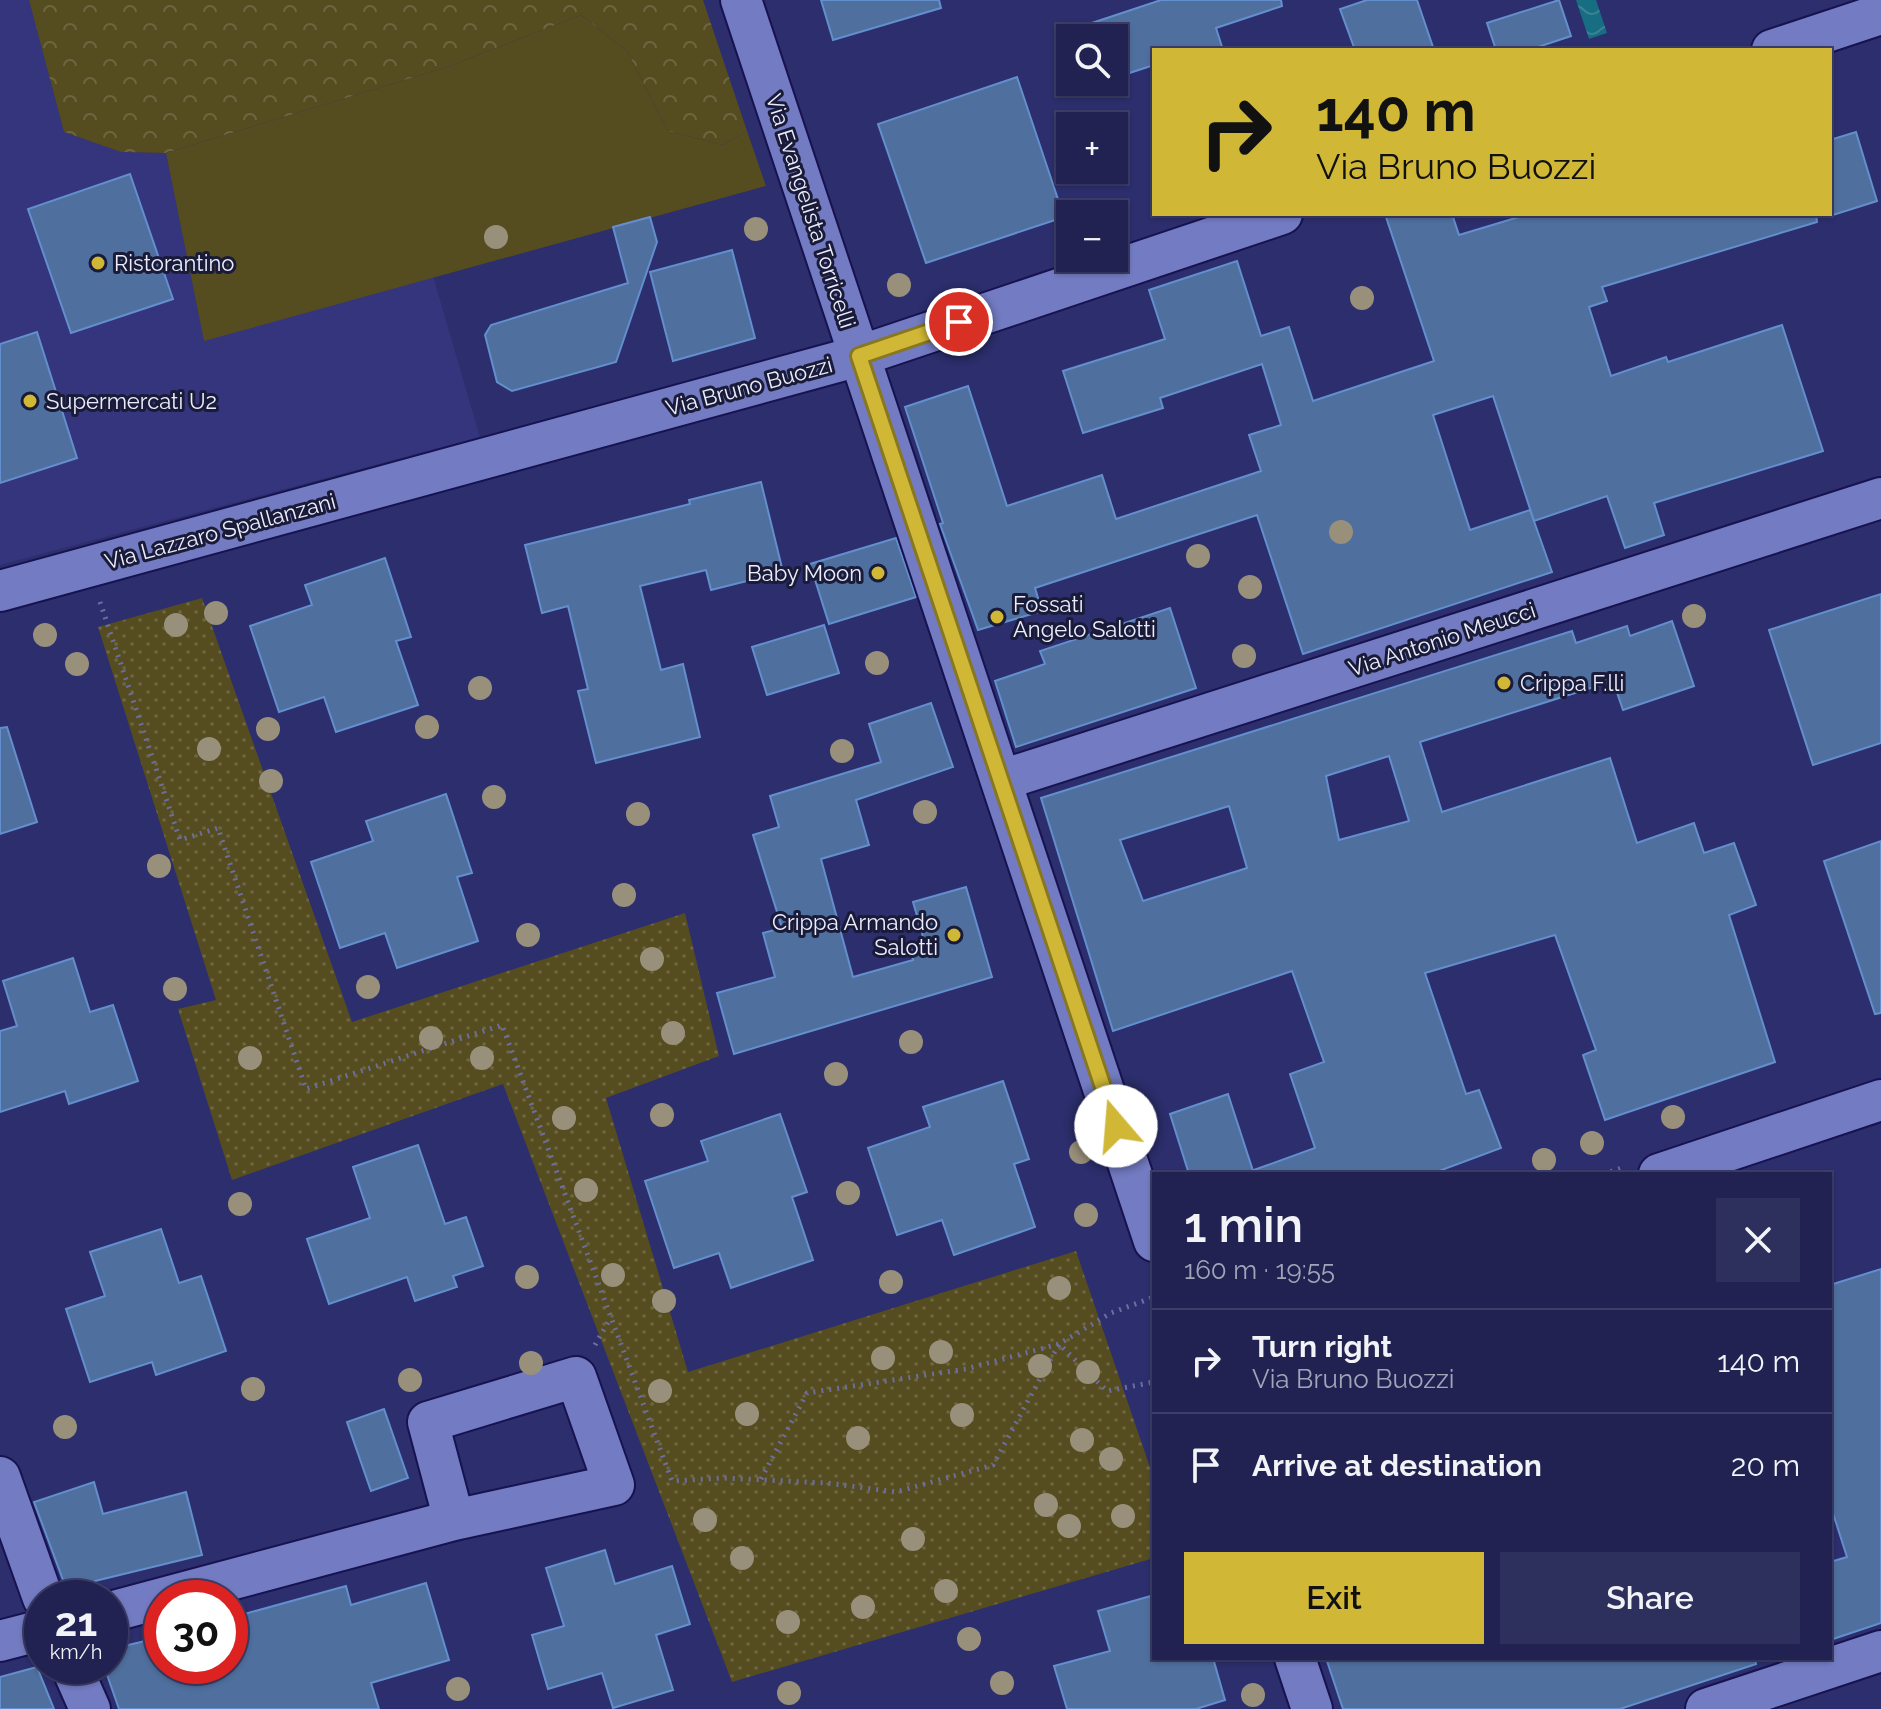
<!DOCTYPE html>
<html lang="en">
<head>
<meta charset="utf-8">
<style>
  :root { --surface:#212252; --page:#2d2f5c; --text:#f1f3f6; --muted:#a2a4b8; --line:#3e3f69; --accent:#d0b736 }
  body { margin:0; font-family:Raleway,sans-serif; background:var(--page); color:var(--text); height:100vh; display:flex; flex-direction:column; font-size:30px; white-space:nowrap }
  * { box-sizing:border-box; margin:0 }
  p { font-size:26px; color:var(--muted) }
  .icon { flex:none; width:44px; height:44px; fill:none; stroke:currentColor; stroke-width:2; stroke-linecap:round; stroke-linejoin:round }
  .map { position:relative; flex:1; overflow:hidden }
  .drawer { position:absolute; left:1152px; top:1172px; width:680px; height:488px; display:flex; flex-direction:column; background:var(--surface); border-radius:0px; box-shadow:0 2px 6px #0004,0 0 0 2px var(--line) }
  .drawer>* { flex:none }
  .guide { position:absolute; left:1152px; top:48px; width:680px; height:168px; border-radius:0px; box-shadow:0 2px 6px #0004,0 0 0 2px var(--line); background:#d0b736; color:#111; overflow:hidden }
  .fabs { position:absolute; left:1056px; top:24px; display:grid; gap:16px }
  .fabs a { display:grid; place-items:center; width:72px; height:72px; border-radius:0px; background:var(--surface); box-shadow:0 2px 6px #0004,0 0 0 2px var(--line); font-size:40px }
  .speed { position:absolute; left:24px; top:1580px; display:flex; gap:16px; font-size:40px; font-weight:700; text-align:center }
  .speed>* { display:grid; place-content:center; width:104px; height:104px; border-radius:50%; background:var(--surface); box-shadow:0 2px 6px #0004,0 0 0 2px var(--line); line-height:1 }
  .speed small { font-size:20px; font-weight:400 }
  .speed .limit { border:12px solid #d22; background:#fff; color:#111 }
  .pin { position:absolute; display:grid; place-items:center; width:68px; height:68px; color:#fff; margin:-34px; border:4px solid #fff; border-radius:50%; box-shadow:0 2px 8px #0007 }
  .me { position:absolute; width:88px; margin:-44px; rotate:342deg; stroke-linejoin:round; filter:drop-shadow(0 0 6px #0008) }
  .turn { display:flex; align-items:center; gap:28px; height:168px; padding:0 32px; font-size:36px }
  .turn .icon { width:104px; height:104px; stroke-width:2.5 }
  .turn b { display:block; font-size:56px; line-height:68px }
  .round { display:grid; place-items:center; flex:none; width:84px; height:84px; border-radius:0px; background:var(--page) }
  .headline { display:flex; align-items:center; justify-content:space-between; height:136px; padding:0 32px }
  h1 { font-size:48px; font-weight:600; line-height:60px }
  .button { display:flex; gap:16px; margin-top:auto; padding:16px 32px }
  .button a { flex:1; height:92px; border-radius:0px; background:var(--accent); color:#111; font-size:32px; font-weight:600; line-height:92px; text-align:center }
  .button a+a { background:var(--page); color:var(--text) }
  ul { padding:0; list-style:none }
  li { display:flex; align-items:center; gap:24px; height:104px; padding:0 32px; border-top:2px solid var(--line) }
  li div { flex:1 }
  li b { display:block; font-size:30px }
  li em { font-style:normal }
  .map>svg:first-child { display:block }
</style>
</head>
<body>
<div class="map">
<svg width="1881" height="1709" viewBox="0 0 1881 1709">
  <defs>
    <pattern id="forest-crowns" width="20" height="18" patternUnits="userSpaceOnUse" patternTransform="scale(2)"><rect width="20" height="18" fill="#554c20"/><path d="M2 6a3 3 0 1 1 6 0M12 15a3 3 0 1 1 6 0" fill="none" stroke="#6e6641"/></pattern>
    <pattern id="park-dots" width="8" height="8" patternUnits="userSpaceOnUse" patternTransform="scale(2)"><rect width="8" height="8" fill="#554c20"/><path d="M2 2h.1M6 6h.1" fill="none" stroke="#6e6641" stroke-width="1.8" stroke-linecap="round"/></pattern>
    <pattern id="water-waves" width="16" height="10" patternUnits="userSpaceOnUse" patternTransform="scale(2)"><rect width="16" height="10" fill="#176e82"/><path d="M0 5q4-4 8 0t8 0" fill="none" stroke="#398395"/></pattern>
  </defs>
  <rect width="100%" height="100%" fill="#2c2e6d"/>
  <path fill="#34357c" d="M0,0H29L64,132L121,152L166,153L204,340L433,276L480,437L0,565Z"/>
  <path fill="#554c20" d="M581,15L627,51L668,131L722,145L747,131L766,186L204,341L166,153L447,67Z"/>
  <path fill="url(#forest-crowns)" d="M29,0H703L747,131L722,145L668,131L627,51L581,15L447,67L166,153L121,152L64,132Z"/>
  <path fill="url(#park-dots)" d="M202,598L352,1022L685,913L719,1056L606,1098L688,1372L1076,1251L1154,1479V1558L732,1682L503,1084L232,1180L178,1009L216,1000L98,627Z"/>
  <path fill="url(#water-waves)" d="M1576,0H1596L1607,33L1589,39Z"/>
  <g fill="#4f6f9e" stroke="#638fce" stroke-width="2" fill-rule="evenodd">
    <path d="M821,0H939L941,8L833,40Z"/>
    <path d="M1161,0H1281L1282,6L1216,28L1223,50H1154V65L1114,78V38H1087L1083,26Z"/>
    <path d="M1367,0H1417L1434,50H1355L1340,9Z"/>
    <path d="M1559,0L1571,36L1529,50H1496L1487,23Z"/>
    <path d="M1017,77L1064,217L926,263L878,124Z"/>
    <path d="M1856,132L1877,201L1830,216V140Z"/>
    <path d="M130,174L173,299L71,333L28,209Z"/>
    <path d="M1385,214H1452L1459,235L1529,214H1816L1817,222L1602,287L1607,301L1589,307L1611,376L1666,357L1668,362L1782,325L1823,451L1654,503L1664,535L1625,548L1607,496L1534,521L1493,396L1433,415L1470,530L1530,510L1552,572L1303,654L1257,515L1035,588L1042,611L978,630L940,524L943,523L905,407L968,386L1007,506L1102,475L1116,519L1261,471L1249,435L1281,425L1262,364L1160,398L1163,408L1083,433L1063,371L1165,339L1149,290L1237,261L1261,336L1289,327L1313,401L1434,361Z"/>
    <path d="M650,217L657,242L616,362L512,391L497,382L485,335L491,325L628,283L613,227Z"/>
    <path d="M732,250L755,338L673,361L650,272Z"/>
    <path d="M37,332L77,458L0,483V344Z"/>
    <path d="M761,482L783,572L711,590L706,570L640,586L661,670L683,664L700,737L596,763L578,691L588,689L568,606L542,613L525,545L690,504L689,500Z"/>
    <path d="M896,538L916,597L829,624L810,564Z"/>
    <path d="M385,558L411,637L396,641L418,705L336,732L324,697L279,712L250,626L312,605L305,585Z"/>
    <path d="M1881,594V743L1813,765L1769,630Z"/>
    <path d="M1170,608L1196,688L1016,747L995,681L1045,664L1040,651Z"/>
    <path d="M1672,621L1694,686L1623,710L1613,681L1420,742L1442,812L1610,758L1637,843L1694,823L1704,853L1734,843L1756,905L1729,915L1775,1062L1605,1120L1583,1055L1596,1050L1555,935L1425,973L1466,1094L1479,1090L1501,1148L1431,1174H1255L1254,1170L1315,1148L1290,1074L1324,1062L1292,971L1113,1031L1041,798L1572,631L1576,643L1627,626L1630,636ZM1389,756L1409,821L1339,840L1326,776ZM1229,806L1247,868L1143,901L1120,840Z"/>
    <path d="M824,625L839,673L767,695L752,647Z"/>
    <path d="M931,703L953,767L856,800L869,845L821,859L853,977L913,960L911,951L926,947L913,902L966,887L992,977L734,1054L717,993L775,977L763,933L782,928L753,835L779,827L770,796L881,762L869,724Z"/>
    <path d="M7,727L37,822L0,834V728Z"/>
    <path d="M446,794L472,873L457,877L478,941L397,968L385,933L340,948L311,862L373,841L366,821Z"/>
    <path d="M1881,841V1013L1875,1014L1824,861Z"/>
    <path d="M73,958L90,1012L113,1005L138,1081L69,1104L65,1091L0,1112V1031L17,1026L3,981Z"/>
    <path d="M1003,1081L1029,1159L1014,1164L1035,1227L954,1255L942,1220L897,1235L868,1148L930,1127L923,1107Z"/>
    <path d="M1228,1094L1254,1174H1189L1170,1114Z"/>
    <path d="M780,1114L807,1192L792,1197L813,1260L731,1288L719,1253L674,1268L645,1181L708,1161L701,1141Z"/>
    <path d="M418,1145L445,1224L466,1217L483,1266L453,1276L457,1287L415,1301L407,1277L329,1304L307,1239L370,1218L353,1167Z"/>
    <path d="M161,1229L179,1283L201,1276L226,1351L156,1375L152,1362L90,1382L66,1309L105,1296L90,1252Z"/>
    <path d="M1881,1269V1623L1830,1640V1562L1847,1557L1830,1504V1285Z"/>
    <path d="M384,1409L408,1478L371,1491L347,1422Z"/>
    <path d="M94,1482L103,1514L186,1492L202,1555L66,1588L34,1502Z"/>
    <path d="M605,1550L615,1584L672,1566L690,1624L656,1635L673,1690L613,1708L602,1673L548,1689L532,1635L564,1626L546,1568Z"/>
    <path d="M426,1583L449,1660L371,1683L379,1709H119L104,1666H110L111,1649L162,1637V1666H230V1618L346,1586L351,1605Z"/>
    <path d="M1154,1595V1658H1213L1225,1700L1196,1709H1067L1054,1666L1110,1651L1098,1611Z"/>
    <path d="M1326,1658H1755L1756,1664L1620,1709H1343Z"/>
    <path d="M37,1667L54,1709H0V1677Z"/>
  </g>
  <g fill="none" stroke-linecap="round" stroke-linejoin="round">
    <defs>
      <g id="street">
        <path d="M741,0L1154,1241"/>
        <path d="M1772,50L1881,14"/>
        <path d="M0,591L859,356L1282,214"/>
        <path d="M1002,780L1881,498"/>
        <path d="M1659,1174L1881,1100"/>
        <path d="M0,1477L43,1598"/>
        <path d="M110,1612L454,1520L614,1485L576,1377L428,1422L454,1520"/>
        <path d="M0,1641L42,1630"/>
        <path d="M1295,1658L1312,1709"/>
        <path d="M71,1666L90,1709"/>
        <path d="M1706,1709L1881,1651"/>
      </g>
    </defs>
    <use href="#street" stroke="#171250" stroke-width="44"/>
    <g stroke="#6c6e9e" stroke-width="5" stroke-dasharray="2 6" stroke-linecap="butt">
      <path d="M100,602L180,840L218,828L306,1089L502,1025L672,1481L723,1478L827,1483L896,1492L993,1465L1059,1344L1107,1391L1154,1382"/>
      <path d="M1603,1174L1622,1168"/>
      <path d="M595,1345L610,1319"/>
      <path d="M761,1479L807,1393L966,1369L1059,1344L1111,1313L1154,1297"/>
    </g>
    <use href="#street" stroke="#737bc2" stroke-width="40"/>
  </g>
  <g fill="#99907b">
    <circle cx="756" cy="229" r="12"/>
    <circle cx="496" cy="237" r="12"/>
    <circle cx="899" cy="285" r="12"/>
    <circle cx="1362" cy="298" r="12"/>
    <circle cx="1341" cy="532" r="12"/>
    <circle cx="1198" cy="556" r="12"/>
    <circle cx="1250" cy="587" r="12"/>
    <circle cx="216" cy="613" r="12"/>
    <circle cx="1694" cy="616" r="12"/>
    <circle cx="176" cy="625" r="12"/>
    <circle cx="45" cy="635" r="12"/>
    <circle cx="1244" cy="656" r="12"/>
    <circle cx="877" cy="663" r="12"/>
    <circle cx="77" cy="664" r="12"/>
    <circle cx="480" cy="688" r="12"/>
    <circle cx="427" cy="727" r="12"/>
    <circle cx="268" cy="729" r="12"/>
    <circle cx="209" cy="749" r="12"/>
    <circle cx="842" cy="751" r="12"/>
    <circle cx="271" cy="781" r="12"/>
    <circle cx="494" cy="797" r="12"/>
    <circle cx="925" cy="812" r="12"/>
    <circle cx="638" cy="814" r="12"/>
    <circle cx="159" cy="866" r="12"/>
    <circle cx="624" cy="895" r="12"/>
    <circle cx="528" cy="935" r="12"/>
    <circle cx="652" cy="959" r="12"/>
    <circle cx="368" cy="987" r="12"/>
    <circle cx="175" cy="989" r="12"/>
    <circle cx="673" cy="1033" r="12"/>
    <circle cx="431" cy="1038" r="12"/>
    <circle cx="911" cy="1042" r="12"/>
    <circle cx="250" cy="1058" r="12"/>
    <circle cx="482" cy="1058" r="12"/>
    <circle cx="836" cy="1074" r="12"/>
    <circle cx="662" cy="1115" r="12"/>
    <circle cx="1673" cy="1117" r="12"/>
    <circle cx="564" cy="1118" r="12"/>
    <circle cx="1592" cy="1143" r="12"/>
    <circle cx="1081" cy="1152" r="12"/>
    <circle cx="1544" cy="1160" r="12"/>
    <circle cx="586" cy="1190" r="12"/>
    <circle cx="848" cy="1193" r="12"/>
    <circle cx="240" cy="1204" r="12"/>
    <circle cx="1086" cy="1215" r="12"/>
    <circle cx="613" cy="1275" r="12"/>
    <circle cx="527" cy="1277" r="12"/>
    <circle cx="891" cy="1282" r="12"/>
    <circle cx="1059" cy="1288" r="12"/>
    <circle cx="664" cy="1301" r="12"/>
    <circle cx="941" cy="1352" r="12"/>
    <circle cx="883" cy="1358" r="12"/>
    <circle cx="531" cy="1363" r="12"/>
    <circle cx="1040" cy="1366" r="12"/>
    <circle cx="1088" cy="1372" r="12"/>
    <circle cx="410" cy="1380" r="12"/>
    <circle cx="253" cy="1389" r="12"/>
    <circle cx="660" cy="1391" r="12"/>
    <circle cx="747" cy="1414" r="12"/>
    <circle cx="962" cy="1415" r="12"/>
    <circle cx="65" cy="1427" r="12"/>
    <circle cx="858" cy="1438" r="12"/>
    <circle cx="1082" cy="1440" r="12"/>
    <circle cx="1111" cy="1459" r="12"/>
    <circle cx="1046" cy="1505" r="12"/>
    <circle cx="1123" cy="1516" r="12"/>
    <circle cx="705" cy="1520" r="12"/>
    <circle cx="1069" cy="1526" r="12"/>
    <circle cx="913" cy="1539" r="12"/>
    <circle cx="742" cy="1558" r="12"/>
    <circle cx="946" cy="1591" r="12"/>
    <circle cx="863" cy="1607" r="12"/>
    <circle cx="788" cy="1622" r="12"/>
    <circle cx="969" cy="1639" r="12"/>
    <circle cx="1002" cy="1683" r="12"/>
    <circle cx="458" cy="1689" r="12"/>
    <circle cx="789" cy="1693" r="12"/>
    <circle cx="1253" cy="1695" r="12"/>
  </g>
  <g fill="none" stroke-linecap="round" stroke-linejoin="round">
    <defs>
      <path id="route" d="M959,322L859,356L1116,1126"/>
    </defs>
    <use href="#route" stroke="#877723" stroke-width="20"/>
    <use href="#route" stroke="#d0b736" stroke-width="14"/>
  </g>
  <g fill="#d0b736" stroke="#191b38" stroke-width="3">
    <circle cx="98" cy="263" r="8"/>
    <circle cx="30" cy="401" r="8"/>
    <circle cx="878" cy="573" r="8"/>
    <circle cx="997" cy="617" r="8"/>
    <circle cx="1504" cy="683" r="8"/>
    <circle cx="954" cy="935" r="8"/>
  </g>
  <g text-anchor="middle" dominant-baseline="central" stroke-width="6" stroke-linejoin="round" paint-order="stroke">
    <g font-size="22" fill="#ebedfd" stroke="#191b38">
      <text transform="translate(811 211) rotate(72)">Via Evangelista Torricelli</text>
      <text transform="translate(749 386) rotate(-15)">Via Bruno Buozzi</text>
      <text transform="translate(220 531) rotate(-15)">Via Lazzaro Spallanzani</text>
      <text transform="translate(1442 639) rotate(-18)">Via Antonio Meucci</text>
    </g>
    <g font-size="22" fill="#ebedfd" stroke="#191b38" text-anchor="start">
      <text x="114" y="263">Ristorantino</text>
      <text x="46" y="401">Supermercati U2</text>
      <text x="862" y="573" text-anchor="end">Baby Moon</text>
      <text x="1013" y="604">Fossati<tspan x="1013" dy="25">Angelo Salotti</tspan></text>
      <text x="1520" y="683">Crippa F.lli</text>
      <text x="938" y="922" text-anchor="end">Crippa Armando<tspan x="938" dy="25">Salotti</tspan></text>
    </g>
  </g>
</svg>
<div class="fabs">
<a><svg class="icon" aria-label="search" viewBox="0 0 24 24"><circle cx="10" cy="10" r="6"/><path d="M15 15l6 6"/></svg></a>
<a>+</a>
<a>−</a>
</div>
<div class="speed"><div>21<small>km/h</small></div><div class="limit">30</div></div>
<div class="pin" style="left:959px;top:322px;background:#d93025"><svg class="icon" aria-label="arrive" viewBox="0 0 24 24"><path d="M6 21V4h12l-3 4 3 4H6"/></svg></div>
<svg class="me" style="left:1116px;top:1126px" viewBox="-20 -20 40 40"><circle r="19" fill="#fff"/><path d="M0-13L10 11 0 6-10 11z" fill="#d0b736"/></svg>
<div class="guide">
<div class="turn"><svg class="icon" aria-label="right" viewBox="0 0 24 24"><path d="M7 20v-9h11M14 6l5 5-5 5"/></svg><div><b>140 m</b>Via Bruno Buozzi</div></div>
</div>
<section class="drawer">
<div class="headline"><div><h1>1 min</h1><p>160 m · 19:55</p></div><a class="round"><svg class="icon" aria-label="close" viewBox="0 0 24 24"><path d="M6 6l12 12M18 6L6 18"/></svg></a></div>
<ul>
<li><svg class="icon" aria-label="right" viewBox="0 0 24 24"><path d="M7 20v-9h11M14 6l5 5-5 5"/></svg><div><b>Turn right</b><p>Via Bruno Buozzi</p></div><em>140 m</em></li>
<li><svg class="icon" aria-label="arrive" viewBox="0 0 24 24"><path d="M6 21V4h12l-3 4 3 4H6"/></svg><div><b>Arrive at destination</b></div><em>20 m</em></li>
</ul>
<div class="button"><a>Exit</a><a>Share</a></div>
</section>
</div>
</body>
</html>
